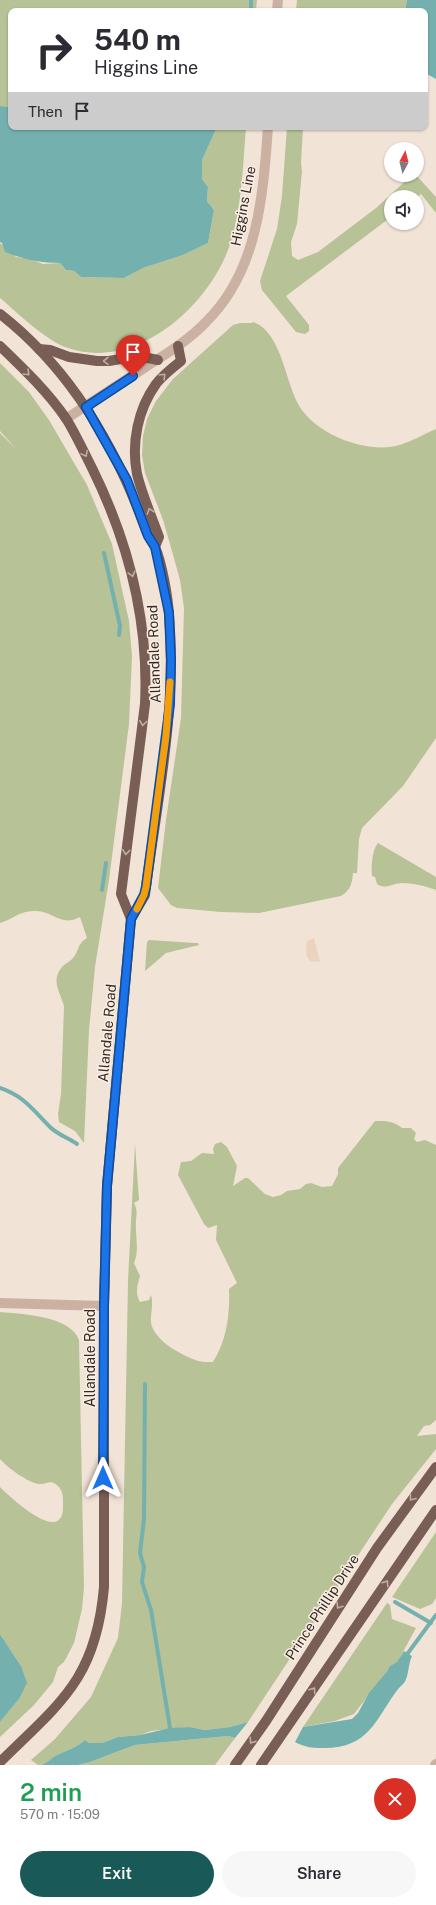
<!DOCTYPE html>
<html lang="en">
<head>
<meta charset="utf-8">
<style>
  :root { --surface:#fff; --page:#f7f7f7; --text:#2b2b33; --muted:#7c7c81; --accent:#195957 }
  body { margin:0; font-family:"Public Sans",sans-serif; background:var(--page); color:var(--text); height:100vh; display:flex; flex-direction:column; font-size:15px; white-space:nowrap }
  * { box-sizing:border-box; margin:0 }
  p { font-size:13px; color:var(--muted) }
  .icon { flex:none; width:22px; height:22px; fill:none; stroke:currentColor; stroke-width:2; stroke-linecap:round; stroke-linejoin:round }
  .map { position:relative; height:1765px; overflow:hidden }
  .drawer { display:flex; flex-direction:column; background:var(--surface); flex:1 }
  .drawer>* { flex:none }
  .hud { position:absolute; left:8px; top:8px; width:420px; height:122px; border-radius:8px; box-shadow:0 1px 3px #0004; background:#fff; color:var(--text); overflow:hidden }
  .needle { width:26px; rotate:7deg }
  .buttons { position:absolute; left:384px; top:142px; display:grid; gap:8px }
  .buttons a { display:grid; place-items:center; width:40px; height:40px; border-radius:50%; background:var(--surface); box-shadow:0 1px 3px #0004; font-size:20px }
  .pin { position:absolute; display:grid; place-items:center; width:34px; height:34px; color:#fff; margin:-41px -17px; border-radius:50% 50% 50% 0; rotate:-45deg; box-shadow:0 0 4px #0007 }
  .pin .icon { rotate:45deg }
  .me { position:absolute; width:44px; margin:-22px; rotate:0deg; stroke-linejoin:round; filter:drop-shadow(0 0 3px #0008) }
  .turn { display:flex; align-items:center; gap:14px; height:84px; padding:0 20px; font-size:18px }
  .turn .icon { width:52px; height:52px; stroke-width:2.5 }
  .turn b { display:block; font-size:28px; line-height:34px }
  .then { display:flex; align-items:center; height:38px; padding:0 20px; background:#0003; gap:8px; font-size:15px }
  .round { display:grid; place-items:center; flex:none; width:42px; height:42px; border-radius:21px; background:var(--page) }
  .head { display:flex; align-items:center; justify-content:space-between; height:68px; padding:0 20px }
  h1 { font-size:24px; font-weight:600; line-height:30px; color:#1e9e55 }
  .primary-button { display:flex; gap:8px; margin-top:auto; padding:8px 20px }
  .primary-button a { flex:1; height:46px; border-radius:24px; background:var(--accent); color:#fff; font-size:16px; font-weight:600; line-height:46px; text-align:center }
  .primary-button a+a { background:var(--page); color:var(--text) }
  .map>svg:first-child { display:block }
</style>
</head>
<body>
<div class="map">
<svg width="436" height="1765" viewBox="0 0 436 1765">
  <rect width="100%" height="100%" fill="#f2e3d7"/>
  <g fill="#b7c296">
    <path d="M0,0H257L256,11H11V107L0,106Z"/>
    <path d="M297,0H407L405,11H296Z"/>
    <path d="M217,127H246C243,164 242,202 232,238C214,303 136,374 65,347C43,338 19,314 0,298V243L16,257L27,258L43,264L60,263L66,270L74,271L81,277L124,278L143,268L183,255L208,243L214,210L207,201L208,187L202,179V160Z"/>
    <path d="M287,127H303L301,163L302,171L297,224L291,242L292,256L298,260L318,252L376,208L412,175H416L436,197V213L421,194L417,197H391V217L286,296L309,325V331L305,334L296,332L262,290L260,281L277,229L282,196Z"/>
    <path d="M253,322C280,331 285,378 297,402C312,433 366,455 400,445C412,441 424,434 436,429V738L403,786L362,828L359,839L357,873H353C352,883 351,890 341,896L259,913L221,912L177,908L171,905L158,888L166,820L181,718L184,608L180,580L172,551L163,520L145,473L142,455L143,436L147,419L156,401L173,379L233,325L240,323H252Z"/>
    <path d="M0,363L29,392L49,420L87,485L112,544L129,621L132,656L129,724L109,880L95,967L89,1030L84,1143L75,1131L59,1122L58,1114L61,1094L64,1006C60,992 50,980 63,966C66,963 71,961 73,958C80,950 76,945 87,938L80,917C61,927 55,912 36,911C18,911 14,919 0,923V433L16,449L0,431Z"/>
    <path d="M378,843L436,877V890C425,886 413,883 402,883C393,883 386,890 377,884L375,877L372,876C371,867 372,850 378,843Z"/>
    <path d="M149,940L195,943H198L199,945L166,953L145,971L147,942Z"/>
    <path d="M375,1121C386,1121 394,1121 402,1128H411L416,1133L414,1139L417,1142L425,1140L436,1145V1420L430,1425L424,1426L417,1436L436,1434V1449L392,1504L248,1722L230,1727L205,1730L190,1727L151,1731L140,1735L118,1737L102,1743H89L85,1740C76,1748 67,1750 57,1755C50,1759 47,1765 38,1765L31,1760L55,1739L91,1697L118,1638L122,1603L128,1281L135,1144L139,1200L134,1203C139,1212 135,1218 136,1228C136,1241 139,1251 134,1263L140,1276C137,1286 135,1293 140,1302L149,1300L151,1295C154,1305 150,1314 151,1323C155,1342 182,1355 198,1361C202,1362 208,1362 213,1362C227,1340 230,1314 229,1289L237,1283L216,1240L217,1225L208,1228L204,1224L178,1175L181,1162L191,1161L202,1153L214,1154L213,1149L215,1144L221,1142L227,1147L237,1166L233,1186L245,1178H248L265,1194L273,1197L281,1195L287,1191L300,1189L306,1184L311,1183L322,1187L332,1186L338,1174V1168Z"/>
    <path d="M0,1312C22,1314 71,1316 79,1340L84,1587L82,1609L74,1643L64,1662L58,1667L53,1682L34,1705L0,1737V1722L19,1699L21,1666L0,1634V1487C9,1496 62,1546 63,1508C63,1501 64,1493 59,1487C50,1478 47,1485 39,1484C27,1482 8,1468 0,1459Z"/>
    <path d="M436,1532V1598L432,1604L420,1609L392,1597Z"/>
    <path d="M387,1603L390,1605L392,1619L416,1628L397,1663L393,1664L384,1675L354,1714L335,1721L303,1727Z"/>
    <path d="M228,1736L235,1738L215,1765H78L90,1762L135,1745Z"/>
  </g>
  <path fill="#ecd3bd" d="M314,938L320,962L310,961L307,957L306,950L307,941Z"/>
  <g fill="#74b1ae">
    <path d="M407,0H436V79L425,73V11H405Z"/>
    <path d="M0,106L11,107V127H217L202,160V179L208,187L207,201L214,210L208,243L183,255L143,268L124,278L81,277L74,271L66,270L60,263C41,263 22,259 5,252L2,243L0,242Z"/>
    <path d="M0,1634L21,1666L27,1683L19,1699L0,1722Z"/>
    <path d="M404,1651L412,1656C408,1664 409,1676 404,1683C402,1685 400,1687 398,1689C375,1720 369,1749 322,1748C312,1748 304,1747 295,1742L303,1727L352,1719L358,1713L369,1693L388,1670L390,1666L397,1662Z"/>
    <path d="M248,1722L235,1738L228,1736L135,1745L90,1762L78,1765H41C48,1763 51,1758 57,1755C67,1750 76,1748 85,1740L89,1743H102L118,1737L140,1735L170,1728L190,1727L205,1730L230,1727Z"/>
  </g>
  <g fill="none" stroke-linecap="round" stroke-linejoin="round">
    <g stroke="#74b1ae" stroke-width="4">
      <path d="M251,0V11"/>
      <path d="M104,553L120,626L119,635"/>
      <path d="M102,890L106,863"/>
      <path d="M0,1088C24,1096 33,1110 50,1127C57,1134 68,1138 77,1144"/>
      <path d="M145,1384L144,1519L140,1553L144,1567L142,1582L151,1610L170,1728"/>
      <path d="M395,1602L431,1623"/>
      <path d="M408,1653L436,1615"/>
    </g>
    <g stroke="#cbb1a2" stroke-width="10">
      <path d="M277,11L278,0"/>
      <path d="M66,419C94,400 122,383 150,364C170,352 190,339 206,322C258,271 263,196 268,127"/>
      <path d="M0,1303L104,1306"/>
      <path d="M435,1765L436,1764"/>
    </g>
    <g stroke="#785e55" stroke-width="10">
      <path d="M0,314C72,370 117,449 147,533C149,538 153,542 155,547C162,562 168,598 169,615C177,706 158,797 146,887L145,895L131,919L107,1186L104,1306V1587C96,1679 61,1702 0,1762"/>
      <path d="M0,346C23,368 49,393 67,420C76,435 84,452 92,468C129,543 149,620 145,704L121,894L131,919"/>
      <path d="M39,349L50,350L69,357L97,361H109L138,356L158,360"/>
      <path d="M155,547L159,537C152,517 142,495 137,474C131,443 138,409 156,384C163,375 172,368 181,361L178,346"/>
      <path d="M235,1765L266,1721L377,1548L436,1467"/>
      <path d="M261,1765L436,1510"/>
    </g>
  </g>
  <defs><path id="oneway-chevron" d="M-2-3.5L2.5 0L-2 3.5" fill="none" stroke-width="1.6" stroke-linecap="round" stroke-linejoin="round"/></defs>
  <g stroke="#c0ada3">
    <use href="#oneway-chevron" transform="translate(106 361) rotate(179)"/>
    <use href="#oneway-chevron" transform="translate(27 373) rotate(46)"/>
    <use href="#oneway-chevron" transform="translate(163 376) rotate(-45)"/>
    <use href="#oneway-chevron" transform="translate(85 454) rotate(62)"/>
    <use href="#oneway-chevron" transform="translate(150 511) rotate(-109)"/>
    <use href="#oneway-chevron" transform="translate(132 574) rotate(75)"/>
    <use href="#oneway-chevron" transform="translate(143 723) rotate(97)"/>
    <use href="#oneway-chevron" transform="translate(126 852) rotate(96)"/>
    <use href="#oneway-chevron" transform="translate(412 1498) rotate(127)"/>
    <use href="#oneway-chevron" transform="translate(386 1583) rotate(-56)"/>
    <use href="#oneway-chevron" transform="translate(339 1606) rotate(123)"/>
    <use href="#oneway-chevron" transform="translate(313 1690) rotate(-56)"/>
    <use href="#oneway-chevron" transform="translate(252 1741) rotate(125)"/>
  </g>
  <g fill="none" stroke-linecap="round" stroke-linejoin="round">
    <defs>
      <path id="route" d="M103,1478L104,1306L107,1186L131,919L144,895L146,887L170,704L171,660L169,613L155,547L148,536L127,480L86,407L133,376"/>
    </defs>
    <use href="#route" stroke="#114b97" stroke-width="10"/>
    <use href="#route" stroke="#1a73e8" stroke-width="7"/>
    <path stroke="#f59e0b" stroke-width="7" d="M137,909L144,895L146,887L166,736L170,682"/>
  </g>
  <g text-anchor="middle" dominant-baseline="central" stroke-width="3" stroke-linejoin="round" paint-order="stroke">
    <g font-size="14" fill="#352925" stroke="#faeee3">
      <text transform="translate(243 206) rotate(-79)">Higgins Line</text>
      <text transform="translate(154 654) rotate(-92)">Allandale Road</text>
      <text transform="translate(107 1033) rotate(-85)">Allandale Road</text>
      <text transform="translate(90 1358) rotate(-90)">Allandale Road</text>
      <text transform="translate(322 1607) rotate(-57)">Prince Phillip Drive</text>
    </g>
  </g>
</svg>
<div class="buttons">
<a><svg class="needle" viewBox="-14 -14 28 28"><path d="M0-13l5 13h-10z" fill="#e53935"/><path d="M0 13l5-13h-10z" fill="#7c7c81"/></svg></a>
<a><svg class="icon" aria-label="sound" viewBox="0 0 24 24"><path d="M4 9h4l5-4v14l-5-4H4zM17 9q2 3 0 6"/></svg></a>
</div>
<div class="pin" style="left:133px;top:376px;background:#d93025"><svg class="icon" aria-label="arrive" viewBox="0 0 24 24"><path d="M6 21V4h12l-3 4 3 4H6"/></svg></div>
<svg class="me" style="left:103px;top:1478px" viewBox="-20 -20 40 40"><path d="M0-17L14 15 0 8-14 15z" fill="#1a73e8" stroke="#fff" stroke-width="4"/></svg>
<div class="hud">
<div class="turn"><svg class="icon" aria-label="right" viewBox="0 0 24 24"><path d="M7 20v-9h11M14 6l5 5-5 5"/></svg><div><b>540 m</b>Higgins Line</div></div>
<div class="then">Then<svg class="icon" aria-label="arrive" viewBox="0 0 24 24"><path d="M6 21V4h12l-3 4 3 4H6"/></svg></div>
</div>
</div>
<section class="drawer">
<div class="head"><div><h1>2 min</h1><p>570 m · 15:09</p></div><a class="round" style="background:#d93025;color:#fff"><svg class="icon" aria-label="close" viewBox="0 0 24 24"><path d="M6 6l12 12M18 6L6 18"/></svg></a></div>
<div class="primary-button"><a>Exit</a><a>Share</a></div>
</section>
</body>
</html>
